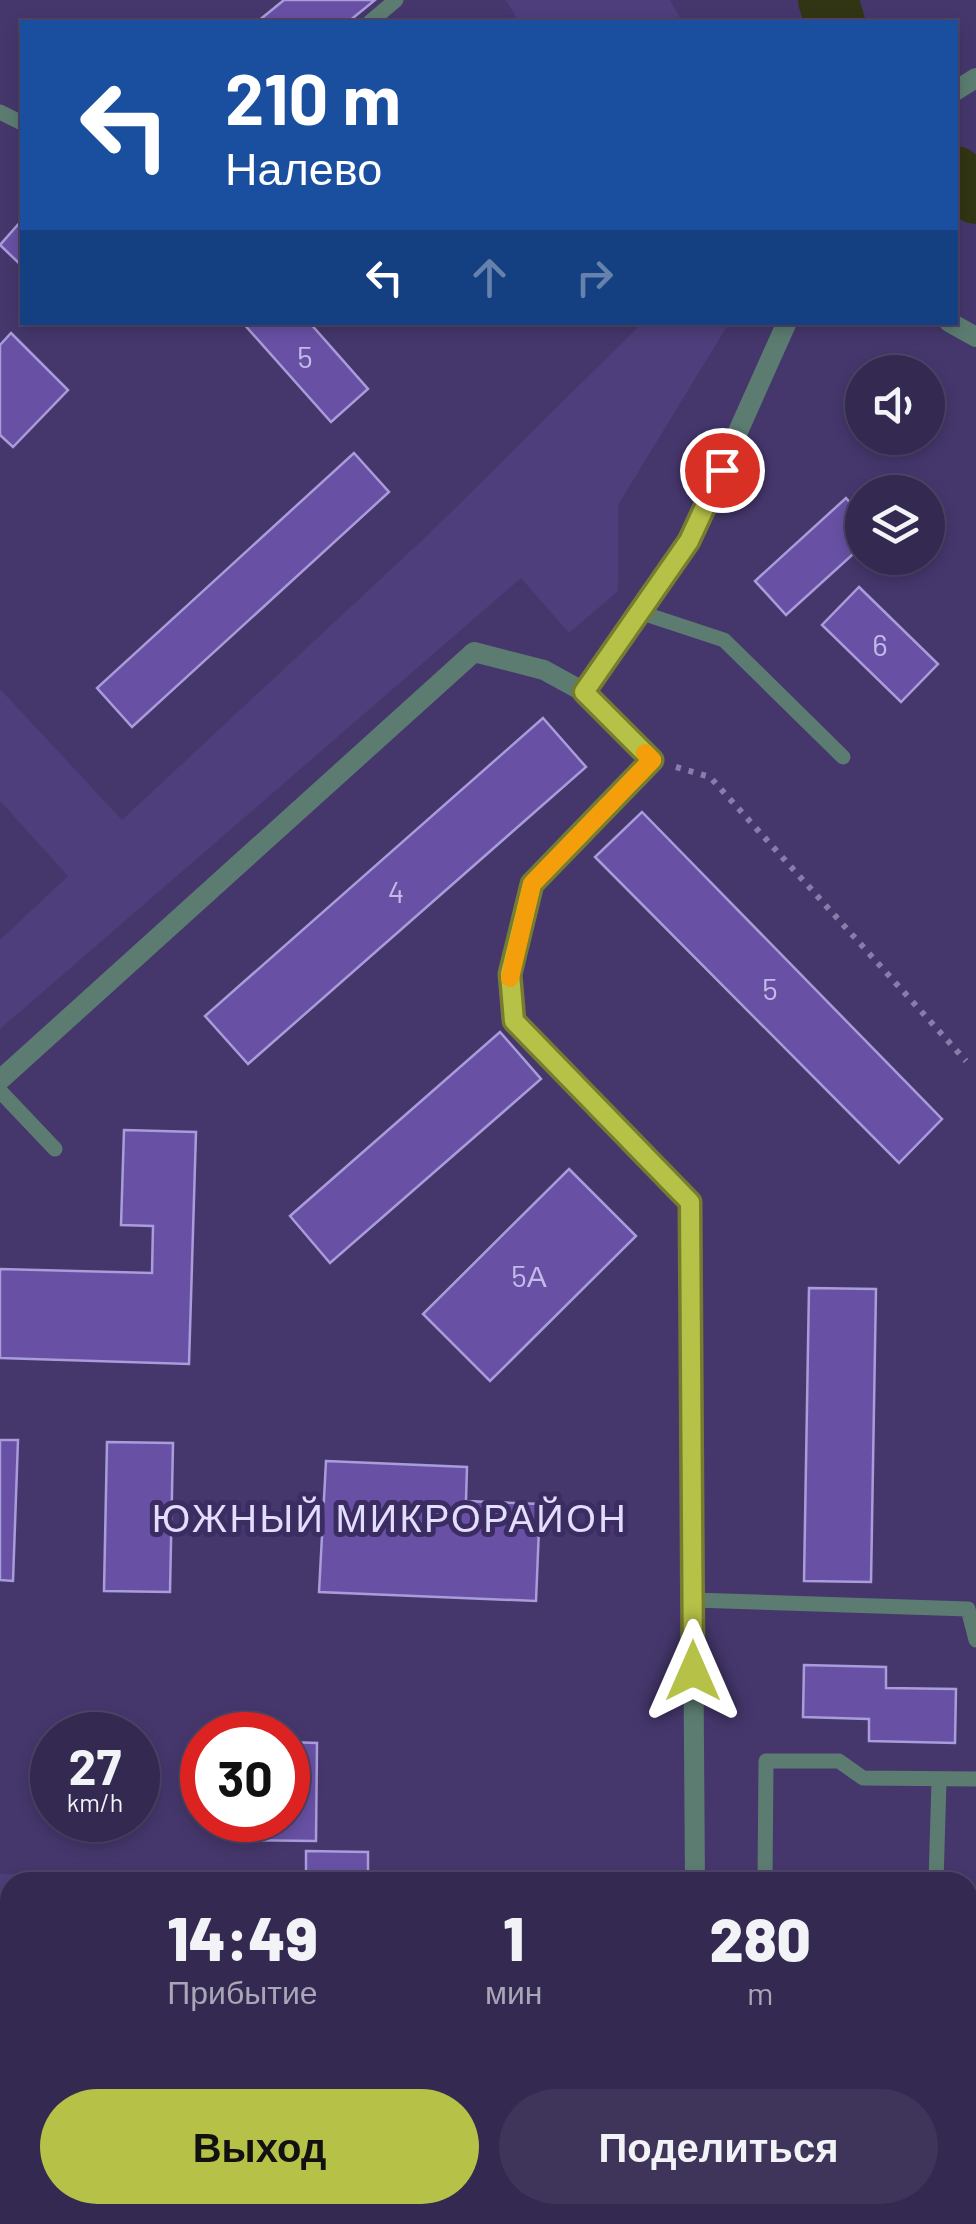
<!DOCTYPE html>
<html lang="ru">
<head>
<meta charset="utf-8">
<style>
  :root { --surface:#342951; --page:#3f355b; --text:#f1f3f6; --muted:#a9a6b7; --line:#4e4568; --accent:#b6c148 }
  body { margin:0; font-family:Barlow,sans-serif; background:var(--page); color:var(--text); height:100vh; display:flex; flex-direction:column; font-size:38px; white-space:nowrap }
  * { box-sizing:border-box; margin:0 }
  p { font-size:32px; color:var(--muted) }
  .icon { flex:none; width:55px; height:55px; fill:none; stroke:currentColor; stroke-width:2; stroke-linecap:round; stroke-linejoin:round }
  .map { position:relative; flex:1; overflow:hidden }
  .side { position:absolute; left:0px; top:1872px; width:978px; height:352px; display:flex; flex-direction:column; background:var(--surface); border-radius:30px 30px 0 0; box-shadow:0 5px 15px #0003,0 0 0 2px var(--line) }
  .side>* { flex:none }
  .top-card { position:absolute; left:20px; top:20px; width:938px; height:305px; border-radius:0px; box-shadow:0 5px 15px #0003,0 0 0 2px var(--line); background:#1a4fa0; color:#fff; overflow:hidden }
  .tools { position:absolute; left:845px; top:355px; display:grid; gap:20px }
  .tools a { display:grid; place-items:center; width:100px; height:100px; border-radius:50%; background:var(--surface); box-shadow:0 5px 15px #0003,0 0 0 2px var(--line); font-size:50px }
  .speed { position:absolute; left:30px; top:1712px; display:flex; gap:20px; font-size:50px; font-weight:700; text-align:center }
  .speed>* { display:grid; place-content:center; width:130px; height:130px; border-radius:50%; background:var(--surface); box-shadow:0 5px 15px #0003,0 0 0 2px var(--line); line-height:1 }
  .speed small { font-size:25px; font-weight:400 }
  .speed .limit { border:15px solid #d22; background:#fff; color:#111 }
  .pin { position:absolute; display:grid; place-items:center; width:85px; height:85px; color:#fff; margin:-42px; border:5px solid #fff; border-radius:50%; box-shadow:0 2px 10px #0007 }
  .me { position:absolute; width:110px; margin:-55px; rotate:0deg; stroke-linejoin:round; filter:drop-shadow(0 0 8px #0008) }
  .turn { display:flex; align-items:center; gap:35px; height:210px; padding:0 40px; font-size:45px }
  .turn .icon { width:130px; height:130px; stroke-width:2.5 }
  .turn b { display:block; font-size:70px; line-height:85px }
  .lanes { display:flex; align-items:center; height:95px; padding:0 40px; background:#0003; justify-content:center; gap:50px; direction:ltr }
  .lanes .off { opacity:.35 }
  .eta { display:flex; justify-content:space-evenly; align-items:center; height:170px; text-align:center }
  .eta b { font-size:60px; font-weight:800; line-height:70px }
  .cta { display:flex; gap:20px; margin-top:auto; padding:20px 40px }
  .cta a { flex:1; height:115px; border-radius:60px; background:var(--accent); color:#111; font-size:40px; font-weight:800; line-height:115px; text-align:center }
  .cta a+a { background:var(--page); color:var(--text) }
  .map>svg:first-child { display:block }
</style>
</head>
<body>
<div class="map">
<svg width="976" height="2224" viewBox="0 0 976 2224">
  <rect width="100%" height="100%" fill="#45376c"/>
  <g fill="#4e3e7b">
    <path d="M506,0H670L682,22H519Z"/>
    <path d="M642,323H729L618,505V591L569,633L521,578L0,1029V940L68,876L0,801V689L122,820L431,532Z"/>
    <path d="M0,1874L182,1881L10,1882V2203H0Z"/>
  </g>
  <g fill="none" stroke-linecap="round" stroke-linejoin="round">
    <g stroke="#313513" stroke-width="60">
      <path d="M828,0L835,22"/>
      <path d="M955,176L976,194"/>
    </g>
  </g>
  <g fill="#6851a5" stroke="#a99cda" stroke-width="2.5">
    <path d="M284,0H375L348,22H257Z"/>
    <path d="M22,220V266L0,245Z"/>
    <path d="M242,322H309L368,389L331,422Z"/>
    <path d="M11,333L68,390L13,447L0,435V345Z"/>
    <path d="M354,453L389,492L132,727L97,688Z"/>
    <path d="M846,498L862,516V546L786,615L755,581Z"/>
    <path d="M859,587L938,664L901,702L822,625Z"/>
    <path d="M543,718L586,767L248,1064L205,1016Z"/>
    <path d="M642,812L942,1119L899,1163L595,857Z"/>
    <path d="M500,1032L541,1079L330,1263L290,1216Z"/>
    <path d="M124,1130L196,1132L189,1364L0,1358V1269L152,1273L153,1226L121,1225Z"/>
    <path d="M569,1169L636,1236L490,1381L423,1314Z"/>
    <path d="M809,1288L876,1289L871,1582L804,1581Z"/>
    <path d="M0,1440H18L13,1581L0,1580Z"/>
    <path d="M107,1442L173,1443L170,1592L104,1591Z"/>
    <path d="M326,1461L467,1467L466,1501L540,1504L536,1601L319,1592Z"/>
    <path d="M804,1665L886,1667V1688L956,1689L955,1743L869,1741V1719L803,1717Z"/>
    <path d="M288,1742L317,1743L316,1841L241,1840V1820H288Z"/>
    <path d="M306,1851L368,1852V1882H306Z"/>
  </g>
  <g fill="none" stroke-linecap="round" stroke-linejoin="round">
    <path stroke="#887daa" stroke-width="6" stroke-dasharray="5 8" stroke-linecap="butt" d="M676,767L710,777L966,1061"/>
    <g stroke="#5c7c72" stroke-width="15">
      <path d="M370,22L396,0"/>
      <path d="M0,112L22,123"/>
      <path d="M639,612L724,640L843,757"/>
      <path d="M0,1091L55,1149"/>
      <path d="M693,1600L968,1609L976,1640"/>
      <path d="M765,1882L766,1761H839L863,1778L976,1779"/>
      <path d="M936,1882L939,1781"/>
      <path d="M968,1915L972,1914L976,1994"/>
      <path d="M968,2090L976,2089"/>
    </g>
    <g stroke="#5c7c72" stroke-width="20">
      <path d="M955,91L976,78"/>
      <path d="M949,322L976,337"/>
      <path d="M584,692L689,541L787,322"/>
      <path d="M0,1080L474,652L544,670L584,692L652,760L532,885L510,973L514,1021L690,1202L695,1882"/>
      <path d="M28,2224L156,2222L157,2215"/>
    </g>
  </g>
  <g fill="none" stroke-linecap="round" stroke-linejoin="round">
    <defs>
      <path id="route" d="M693,1671L690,1202L514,1021L510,974L532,884L652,760L584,692L689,541L722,470"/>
    </defs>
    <use href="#route" stroke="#767d2f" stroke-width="25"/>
    <use href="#route" stroke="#b6c148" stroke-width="18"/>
    <path stroke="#f59e0b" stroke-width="18" d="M510,978L532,884L652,760L645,753"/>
  </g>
  <g text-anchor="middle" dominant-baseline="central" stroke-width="10" stroke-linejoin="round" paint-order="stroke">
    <g font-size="30" fill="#c4bae8">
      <text x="305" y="356">5</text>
      <text x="880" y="644">6</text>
      <text x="396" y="891">4</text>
      <text x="770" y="988">5</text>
      <text x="529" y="1275">5А</text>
    </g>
    <g font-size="38" letter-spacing="2.5" fill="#e3ddfe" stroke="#3b2c61">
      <text x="390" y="1517">ЮЖНЫЙ МИКРОРАЙОН</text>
    </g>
  </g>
</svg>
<div class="tools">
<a><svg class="icon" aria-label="sound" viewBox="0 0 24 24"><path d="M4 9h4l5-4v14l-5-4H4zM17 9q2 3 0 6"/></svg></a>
<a><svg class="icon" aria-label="layers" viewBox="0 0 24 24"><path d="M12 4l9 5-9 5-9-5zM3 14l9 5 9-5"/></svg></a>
</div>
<div class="speed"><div>27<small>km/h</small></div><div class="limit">30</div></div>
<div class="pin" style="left:722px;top:470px;background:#d93025"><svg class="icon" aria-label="arrive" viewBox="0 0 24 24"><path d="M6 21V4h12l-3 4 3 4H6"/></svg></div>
<svg class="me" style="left:693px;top:1671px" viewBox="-20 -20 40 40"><path d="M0-17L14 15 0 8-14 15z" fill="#b6c148" stroke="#fff" stroke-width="4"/></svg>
<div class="top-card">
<div class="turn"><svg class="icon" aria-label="left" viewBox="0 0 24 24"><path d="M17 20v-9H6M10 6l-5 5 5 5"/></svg><div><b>210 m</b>Налево</div></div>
<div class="lanes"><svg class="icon" aria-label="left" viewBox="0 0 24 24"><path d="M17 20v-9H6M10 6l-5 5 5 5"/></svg><svg class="icon off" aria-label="ahead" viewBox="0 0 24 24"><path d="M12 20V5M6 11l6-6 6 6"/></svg><svg class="icon off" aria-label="right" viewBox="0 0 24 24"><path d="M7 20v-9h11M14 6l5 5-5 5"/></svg></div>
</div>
<section class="side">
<div class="eta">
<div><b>14:49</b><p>Прибытие</p></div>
<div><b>1</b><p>мин</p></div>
<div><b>280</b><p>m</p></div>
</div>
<div class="cta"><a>Выход</a><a>Поделиться</a></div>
</section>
</div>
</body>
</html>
